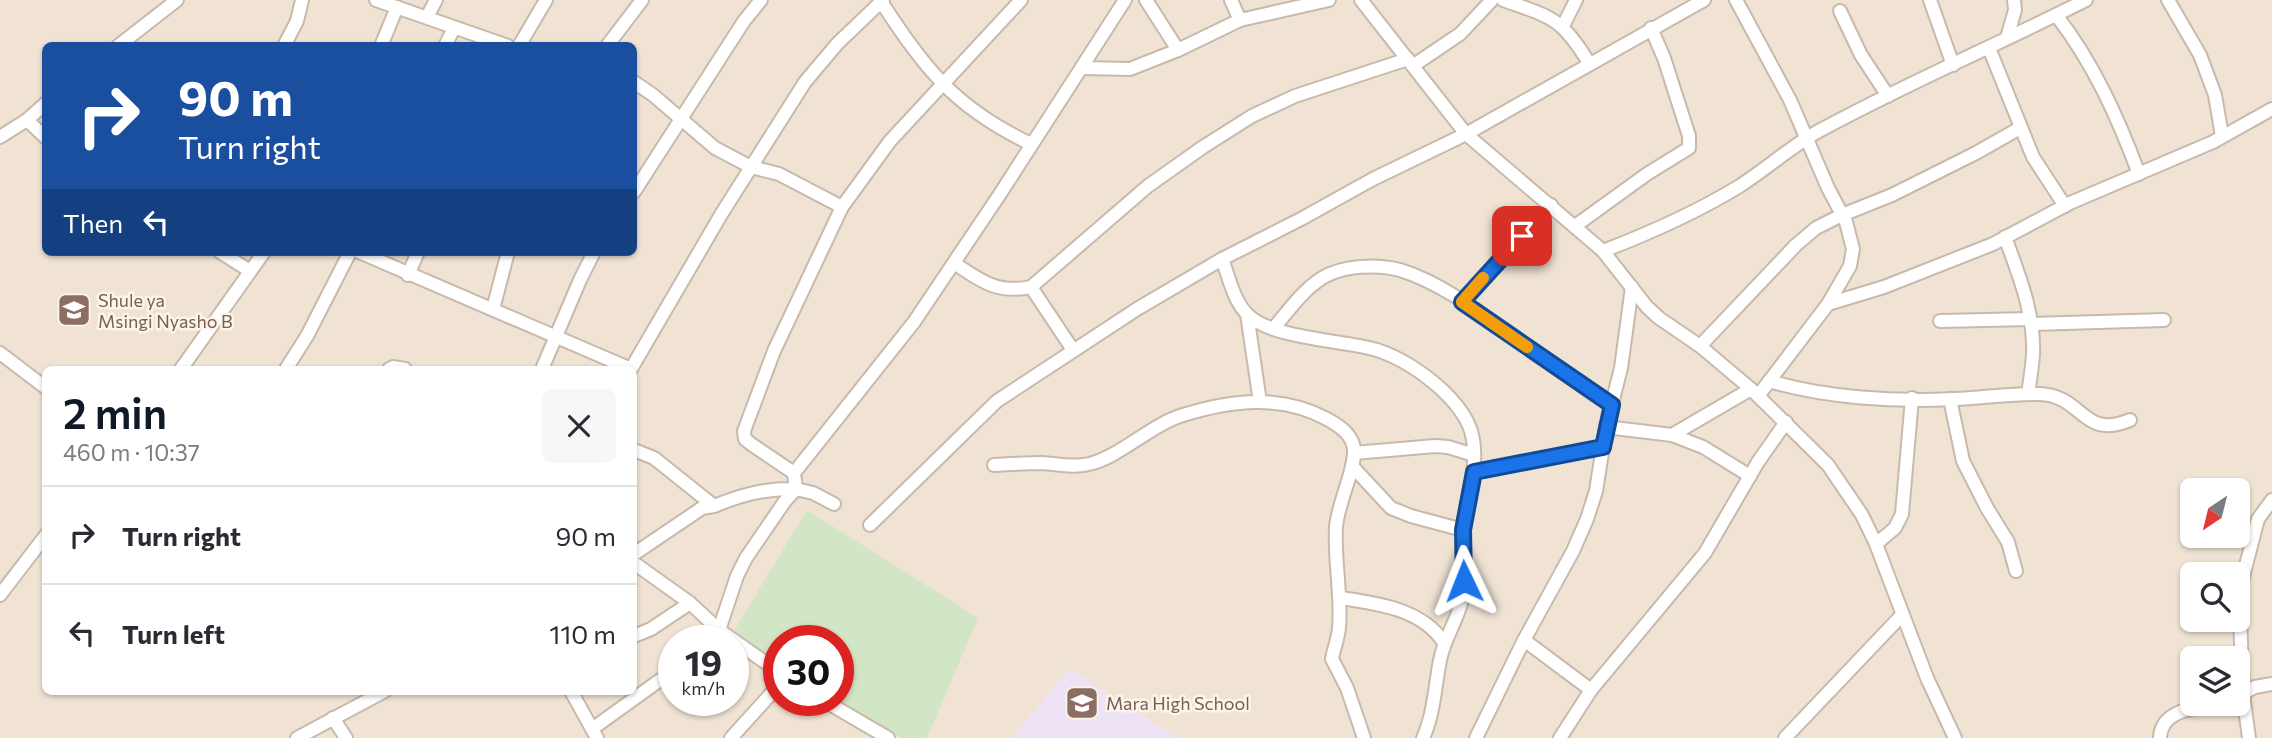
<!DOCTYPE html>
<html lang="en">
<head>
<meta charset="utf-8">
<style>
  :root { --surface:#fff; --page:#f7f7f7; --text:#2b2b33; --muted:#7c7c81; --line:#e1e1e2; --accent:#111827 }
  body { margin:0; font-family:Commissioner,sans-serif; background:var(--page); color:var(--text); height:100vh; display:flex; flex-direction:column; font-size:26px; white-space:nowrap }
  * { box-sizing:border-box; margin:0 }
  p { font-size:23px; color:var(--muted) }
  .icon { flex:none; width:38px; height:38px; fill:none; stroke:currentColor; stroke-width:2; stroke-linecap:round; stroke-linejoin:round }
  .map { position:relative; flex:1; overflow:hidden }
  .drawer { position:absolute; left:42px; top:366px; width:595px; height:329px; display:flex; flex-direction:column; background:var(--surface); border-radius:10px; box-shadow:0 2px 5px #0004 }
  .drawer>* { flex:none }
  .guide { position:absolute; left:42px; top:42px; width:595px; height:214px; border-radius:10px; box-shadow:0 2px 5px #0004; background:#1a4fa0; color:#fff; overflow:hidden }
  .needle { width:46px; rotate:215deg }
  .controls { position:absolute; left:2180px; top:478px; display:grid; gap:14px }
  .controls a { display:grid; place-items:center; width:70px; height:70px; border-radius:10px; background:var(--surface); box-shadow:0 2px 5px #0004; font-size:35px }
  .speed { position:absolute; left:658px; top:625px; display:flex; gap:14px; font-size:35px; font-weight:700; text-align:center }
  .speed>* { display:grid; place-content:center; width:91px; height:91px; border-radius:50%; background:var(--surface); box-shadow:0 2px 5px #0004; line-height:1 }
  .speed small { font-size:18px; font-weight:400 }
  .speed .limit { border:10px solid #d22; background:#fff; color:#111 }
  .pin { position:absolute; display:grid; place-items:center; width:60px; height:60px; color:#fff; margin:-30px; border-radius:14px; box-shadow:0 4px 10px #0006 }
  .me { position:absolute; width:77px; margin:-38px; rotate:358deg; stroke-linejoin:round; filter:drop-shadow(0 0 5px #0008) }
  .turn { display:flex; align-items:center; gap:24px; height:147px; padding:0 21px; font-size:32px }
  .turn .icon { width:91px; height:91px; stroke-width:2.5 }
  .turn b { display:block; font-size:49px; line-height:60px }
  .then { display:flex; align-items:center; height:66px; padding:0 21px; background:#0003; gap:14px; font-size:26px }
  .round { display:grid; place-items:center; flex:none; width:74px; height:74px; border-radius:10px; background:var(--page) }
  .headline { display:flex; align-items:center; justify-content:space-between; height:119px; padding:0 21px }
  h1 { font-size:42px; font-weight:600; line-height:52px; color:var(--accent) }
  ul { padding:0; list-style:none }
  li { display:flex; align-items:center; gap:21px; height:98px; padding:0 21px; border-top:2px solid var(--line) }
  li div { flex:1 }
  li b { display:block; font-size:26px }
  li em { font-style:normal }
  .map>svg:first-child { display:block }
</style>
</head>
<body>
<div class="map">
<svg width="2272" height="738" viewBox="0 0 2272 738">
  <rect width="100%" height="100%" fill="#f9f1e5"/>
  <path fill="#f0e3d4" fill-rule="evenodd" d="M0,0H2272V738H0ZM46,46H634V252H46ZM46,369H634V691H46ZM2193,490H2238V536H2193ZM2193,574H2238V620H2193ZM674,640H733V700H674ZM779,640H838V700H779ZM2193,658H2238V704H2193Z"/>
  <path fill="#eee2f5" d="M1069,668L1178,738H1012Z"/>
  <path fill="#d2e5c5" d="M807,510L978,618L927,738H902L838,700V640H779V664L731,636Z"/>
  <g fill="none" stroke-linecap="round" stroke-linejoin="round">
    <defs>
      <g id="minor">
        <path d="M376,0L508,46"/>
        <path d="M880,0C925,69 955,108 1031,144"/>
        <path d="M1146,0L1178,50"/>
        <path d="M1231,0L1240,20"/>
        <path d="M1361,0L1466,134L1603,251L1647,307L1659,318L1700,346L1751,389L1828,465L1862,515L1876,544L1927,678L1955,738"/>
        <path d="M1503,0C1551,17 1561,17 1589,63"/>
        <path d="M1736,0L1790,100L1828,188L1846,222L1853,249L1850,266L1828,304L1758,396"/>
        <path d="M1930,0L1953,65"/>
        <path d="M2168,0L2200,55L2215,95L2222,136"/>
        <path d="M1840,11L1861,55L1888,96"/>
        <path d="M2056,15C2093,62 2118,118 2139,174"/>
        <path d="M427,17L436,0"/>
        <path d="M1563,26L1576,0"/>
        <path d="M2007,38L2015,10L2014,0"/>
        <path d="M118,46L177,0"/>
        <path d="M284,46L297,21L302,0"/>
        <path d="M381,46L397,7"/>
        <path d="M445,46L454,28"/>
        <path d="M519,46L546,0"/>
        <path d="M607,46L642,0"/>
        <path d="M1989,48L2033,157L2065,206"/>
        <path d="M1414,65L1460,34L1492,0"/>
        <path d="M1082,68L1130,69L1178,50L1240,20L1329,0"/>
        <path d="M634,82L653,95L715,148L751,167L779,174L842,207"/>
        <path d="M27,120L46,138"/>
        <path d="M0,137L27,120L46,103"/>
        <path d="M634,192L744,21L761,0"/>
        <path d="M1575,226L1647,174L1689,148V136L1664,58L1651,28"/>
        <path d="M2005,237C2019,275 2035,315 2033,355C2032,368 2030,381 2028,394"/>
        <path d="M1603,251C1650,233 1695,213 1738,187C1765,170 1789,148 1817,132C1905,84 1997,45 2086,0"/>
        <path d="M220,252L250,271"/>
        <path d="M359,252L631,369"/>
        <path d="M1222,259C1229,277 1234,303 1249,316C1275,339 1343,340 1377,350C1401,358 1422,372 1440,388C1453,400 1466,415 1471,431C1481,466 1465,497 1463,531C1461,554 1467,577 1462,600C1457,621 1444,639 1440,660C1435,686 1434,714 1423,738"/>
        <path d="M954,263C981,281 997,294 1031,287L1148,186L1203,147L1252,116L1295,96L1408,59"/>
        <path d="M408,275L418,252"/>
        <path d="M1031,287L1073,350"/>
        <path d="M1462,302L1551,205"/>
        <path d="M1828,304L1884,287L1993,244L2070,203L2213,142L2272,109"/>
        <path d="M493,309L508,252"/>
        <path d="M1247,314L1260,402"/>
        <path d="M1940,321L2030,319"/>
        <path d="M2031,324L2164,320"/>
        <path d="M1274,328C1288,311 1303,290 1322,278C1343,265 1377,264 1400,270C1442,283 1480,313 1515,338C1547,361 1580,383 1612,405"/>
        <path d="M1700,346L1796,245L1816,228L1842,215L1892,195L1976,153L2020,128"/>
        <path d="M0,353L46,388"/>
        <path d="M181,369L264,252"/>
        <path d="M286,369L307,336L350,252"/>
        <path d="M389,369L393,367L405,369"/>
        <path d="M542,369L580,280L594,252"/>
        <path d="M631,369L722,213L805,82L837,44L883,0"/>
        <path d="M1769,381C1826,398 1895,402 1954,399C1983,398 2012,393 2040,394C2084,396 2082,440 2130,420"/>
        <path d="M1950,399L1963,461L1987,508L2008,542L2016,571"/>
        <path d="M1606,427L1672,435L1703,447L1750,476"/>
        <path d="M1672,435L1751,389"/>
        <path d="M634,450L654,458L714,506C741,495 766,488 796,489L794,473L914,322L1000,194L1125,0"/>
        <path d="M1354,453L1435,446L1448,447L1474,455"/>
        <path d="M994,465C1010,464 1026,463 1042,463C1058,464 1073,468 1089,464C1120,457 1150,425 1183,415C1232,400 1281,394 1327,419C1340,426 1353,435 1354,450C1355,471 1338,502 1336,527C1334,561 1342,595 1339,628C1338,639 1334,648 1332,659L1347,688L1364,738"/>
        <path d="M1352,466L1391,508L1411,516L1463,530"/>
        <path d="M1474,472L1603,447"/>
        <path d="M794,473L751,444L745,439L744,431L774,351L842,207L890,141L1021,0"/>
        <path d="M870,525L997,401L1137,309L1222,259L1301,219L1373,179L1466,134L1704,0"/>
        <path d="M1876,544L1895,528L1902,514L1912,398"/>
        <path d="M634,554L702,508L714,506"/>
        <path d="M634,563L690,603L719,630L779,672"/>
        <path d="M0,595L46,535"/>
        <path d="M1340,598C1376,603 1423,609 1444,643"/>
        <path d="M634,636L651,629L690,603"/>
        <path d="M707,640L719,630L737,576L746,558L785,501L796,489L813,493L834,504"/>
        <path d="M1524,640L1591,690"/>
        <path d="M571,691L597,738"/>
        <path d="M2238,696L2255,687L2272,684"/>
        <path d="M823,700L888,738"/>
        <path d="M333,718L346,738"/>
        <path d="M592,729L674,670"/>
        <path d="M297,738L385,691"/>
        <path d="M731,738L779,685"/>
        <path d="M1476,738L1524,640L1573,551L1587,519L1596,491L1606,427L1621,368L1632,287"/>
        <path d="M1560,738L1591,690L1705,553L1758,462L1786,422"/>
        <path d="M1785,738L1902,615"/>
        <path d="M2160,738C2161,710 2194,708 2216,704"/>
        <path d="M2249,738L2243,694L2239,592L2258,519L2272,500"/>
      </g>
    </defs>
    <use href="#minor" stroke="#c8b9ad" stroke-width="16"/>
    <use href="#minor" stroke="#fff" stroke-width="12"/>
  </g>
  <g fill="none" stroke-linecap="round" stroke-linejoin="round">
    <defs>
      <path id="route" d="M1464,581L1463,530L1474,472L1603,447L1612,405L1462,302L1522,236"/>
    </defs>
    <use href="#route" stroke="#114b97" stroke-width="18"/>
    <use href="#route" stroke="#1a73e8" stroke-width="12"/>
    <path stroke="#f59e0b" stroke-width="12" d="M1483,278L1462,302L1527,347"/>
  </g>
  <defs>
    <symbol id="school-square" viewBox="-11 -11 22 22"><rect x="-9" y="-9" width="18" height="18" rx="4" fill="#8d6e63" stroke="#fcf5ea"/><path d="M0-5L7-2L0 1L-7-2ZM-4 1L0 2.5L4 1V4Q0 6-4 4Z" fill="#fff"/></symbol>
  </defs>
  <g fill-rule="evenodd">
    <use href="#school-square" x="55" y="291" width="38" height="38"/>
    <use href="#school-square" x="1063" y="684" width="38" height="38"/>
  </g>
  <g text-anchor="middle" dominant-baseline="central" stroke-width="5" stroke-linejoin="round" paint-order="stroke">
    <g font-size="18" fill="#785e54" stroke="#fcf5ea" text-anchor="start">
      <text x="98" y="300">Shule ya<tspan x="98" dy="21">Msingi Nyasho B</tspan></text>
      <text x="1106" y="703">Mara High School</text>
    </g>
  </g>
</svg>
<div class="controls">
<a><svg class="needle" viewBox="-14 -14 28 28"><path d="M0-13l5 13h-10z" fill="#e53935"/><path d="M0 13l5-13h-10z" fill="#7c7c81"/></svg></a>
<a><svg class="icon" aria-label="search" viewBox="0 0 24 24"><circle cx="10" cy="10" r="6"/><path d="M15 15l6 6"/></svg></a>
<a><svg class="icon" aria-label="layers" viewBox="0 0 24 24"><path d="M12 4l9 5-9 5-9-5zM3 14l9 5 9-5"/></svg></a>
</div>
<div class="speed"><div>19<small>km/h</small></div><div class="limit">30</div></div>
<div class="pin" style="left:1522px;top:236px;background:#d93025"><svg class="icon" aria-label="arrive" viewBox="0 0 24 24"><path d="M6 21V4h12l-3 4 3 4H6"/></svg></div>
<svg class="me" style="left:1464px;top:581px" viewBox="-20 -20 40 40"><path d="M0-17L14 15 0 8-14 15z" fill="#1a73e8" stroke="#fff" stroke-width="4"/></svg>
<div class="guide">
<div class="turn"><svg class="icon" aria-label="right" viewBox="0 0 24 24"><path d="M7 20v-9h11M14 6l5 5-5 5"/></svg><div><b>90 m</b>Turn right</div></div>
<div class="then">Then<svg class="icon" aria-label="left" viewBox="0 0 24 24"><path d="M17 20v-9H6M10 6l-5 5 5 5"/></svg></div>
</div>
<section class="drawer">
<div class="headline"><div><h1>2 min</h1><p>460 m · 10:37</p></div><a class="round"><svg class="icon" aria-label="close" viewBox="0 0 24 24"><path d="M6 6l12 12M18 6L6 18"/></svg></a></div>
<ul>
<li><svg class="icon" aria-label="right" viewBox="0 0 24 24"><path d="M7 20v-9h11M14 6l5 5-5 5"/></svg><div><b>Turn right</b></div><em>90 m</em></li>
<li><svg class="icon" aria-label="left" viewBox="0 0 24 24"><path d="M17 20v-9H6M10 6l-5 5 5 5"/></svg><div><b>Turn left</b></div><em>110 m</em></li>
</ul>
</section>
</div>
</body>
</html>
